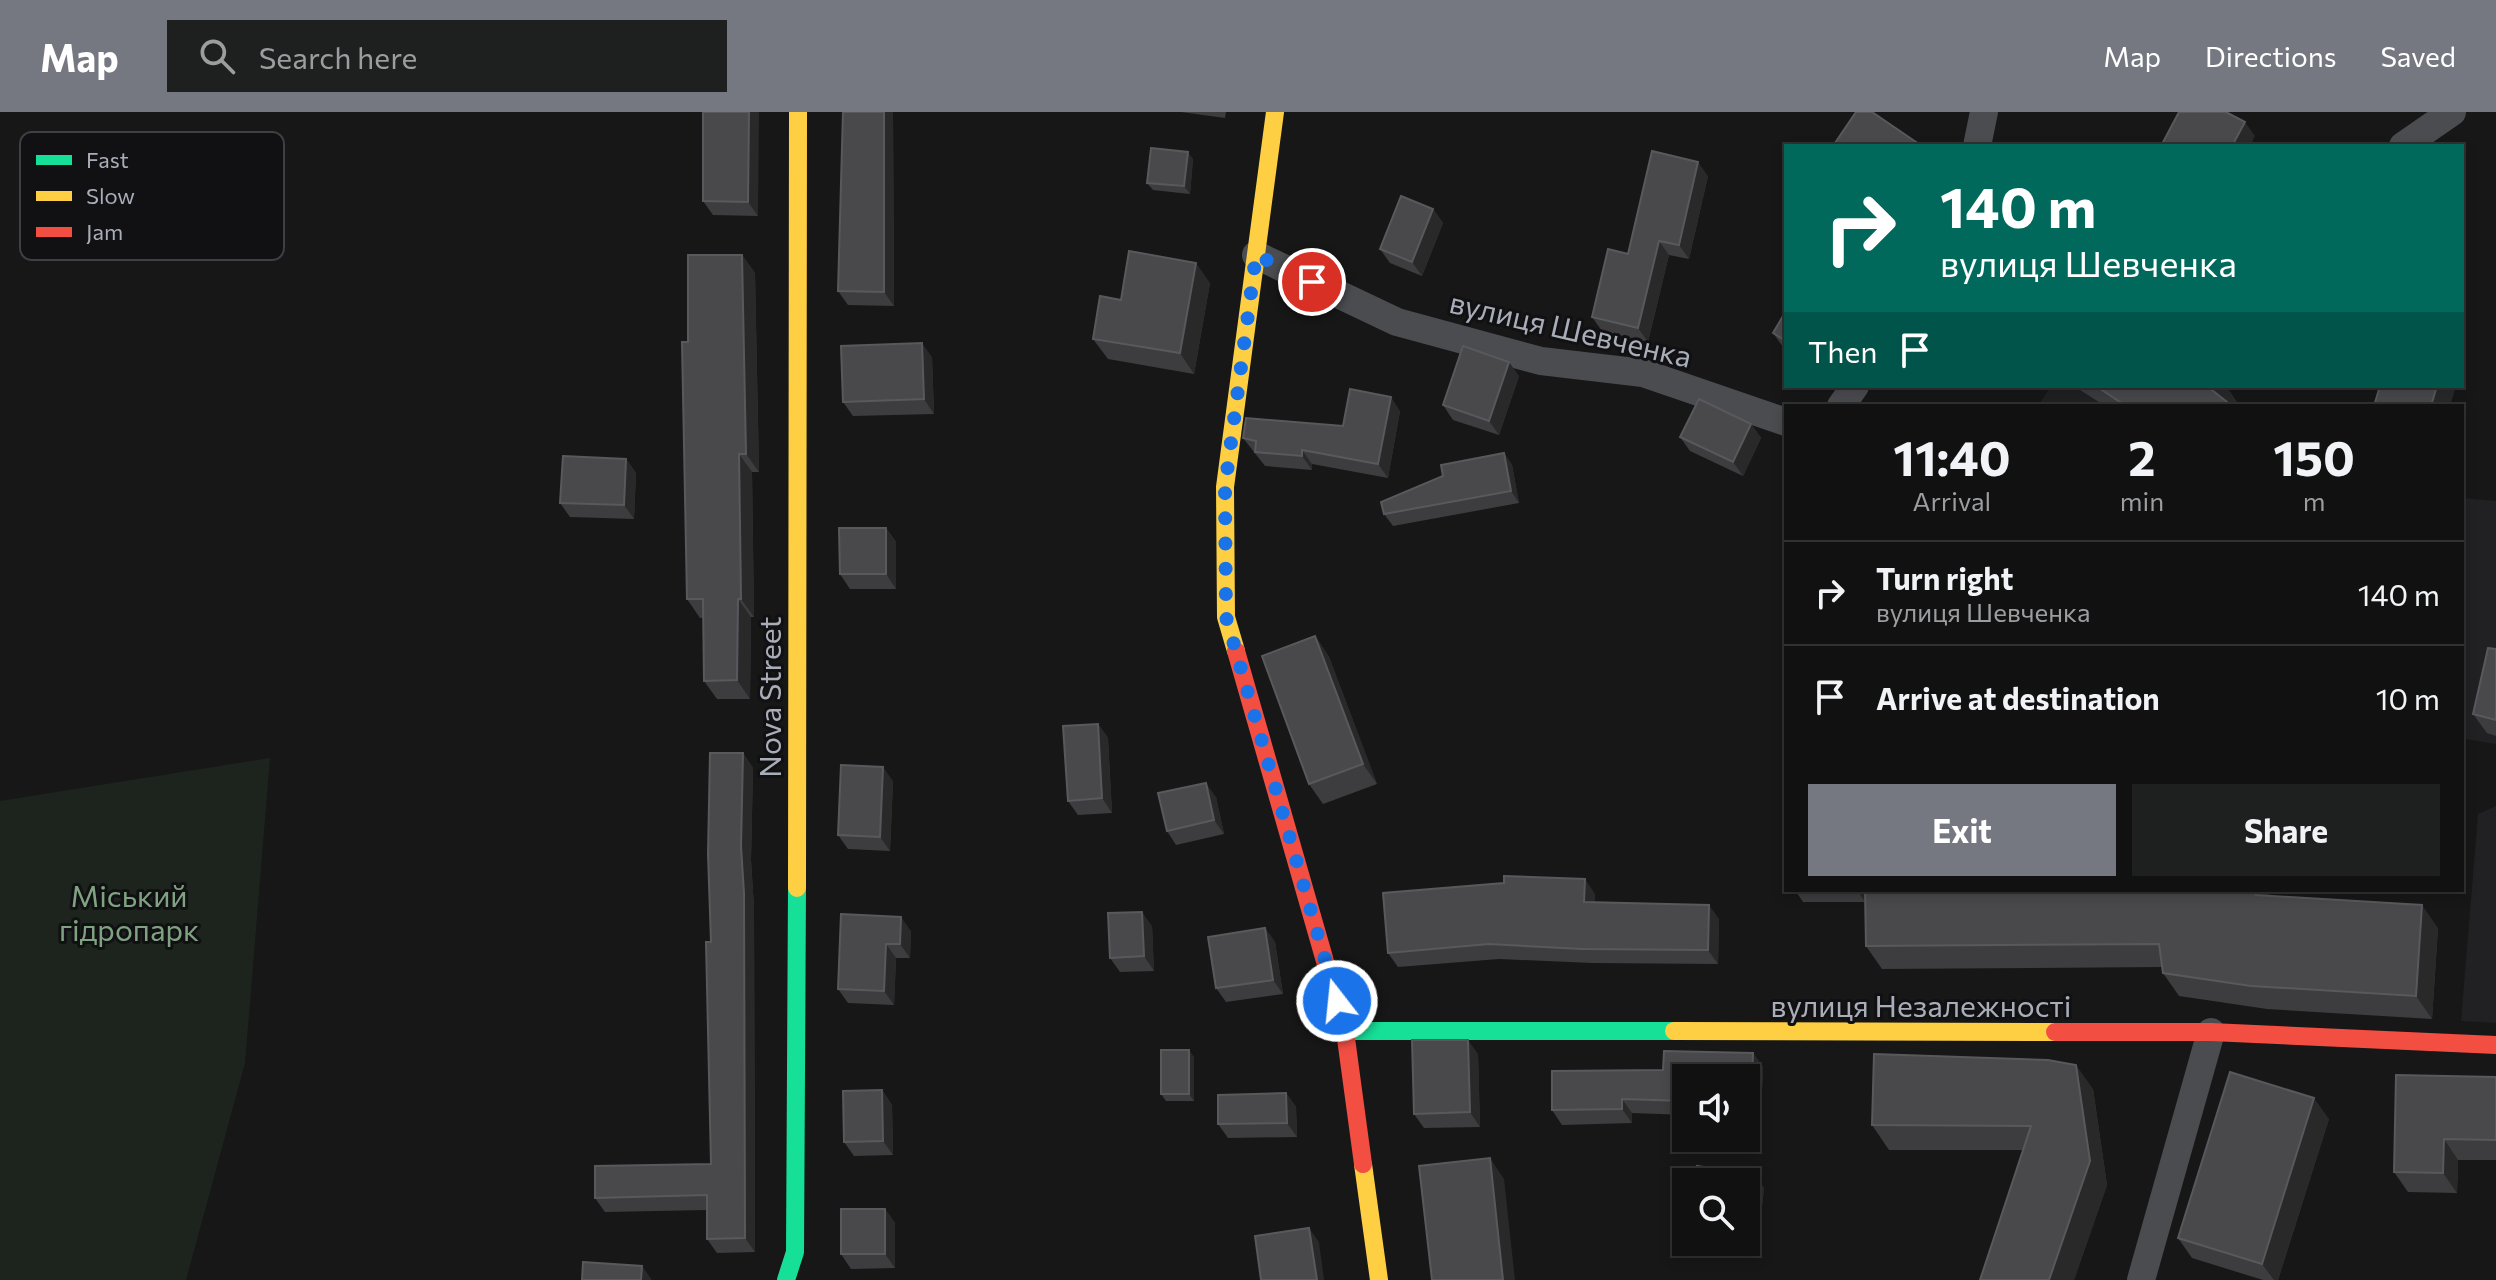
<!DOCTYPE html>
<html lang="en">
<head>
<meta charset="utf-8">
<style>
  :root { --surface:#111; --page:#1e1f1f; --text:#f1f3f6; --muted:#9c9d9f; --line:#303131; --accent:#757880 }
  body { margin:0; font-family:Commissioner,sans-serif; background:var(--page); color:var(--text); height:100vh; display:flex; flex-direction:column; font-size:30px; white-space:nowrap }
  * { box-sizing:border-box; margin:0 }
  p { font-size:26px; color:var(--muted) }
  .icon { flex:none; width:44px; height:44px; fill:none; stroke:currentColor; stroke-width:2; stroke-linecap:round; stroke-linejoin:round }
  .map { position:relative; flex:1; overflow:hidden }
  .drawer { position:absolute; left:1784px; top:292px; width:680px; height:488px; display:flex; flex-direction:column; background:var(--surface); border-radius:0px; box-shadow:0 4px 12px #0003,0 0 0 2px var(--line) }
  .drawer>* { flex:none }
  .guide { position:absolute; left:1784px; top:32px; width:680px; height:244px; border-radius:0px; box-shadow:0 4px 12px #0003,0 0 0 2px var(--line); background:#00695c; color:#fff; overflow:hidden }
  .fabs { position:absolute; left:1672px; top:952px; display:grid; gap:16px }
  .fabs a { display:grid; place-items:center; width:88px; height:88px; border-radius:0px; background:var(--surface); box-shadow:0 4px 12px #0003,0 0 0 2px var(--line); font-size:40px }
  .pin { position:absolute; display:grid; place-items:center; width:68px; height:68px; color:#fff; margin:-34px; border:4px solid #fff; border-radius:50%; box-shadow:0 2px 8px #0007 }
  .me { position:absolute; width:88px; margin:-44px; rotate:344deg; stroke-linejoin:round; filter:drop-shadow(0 0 6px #0008) }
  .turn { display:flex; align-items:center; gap:28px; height:168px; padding:0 24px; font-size:36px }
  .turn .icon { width:104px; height:104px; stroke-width:2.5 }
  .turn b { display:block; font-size:56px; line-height:68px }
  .then { display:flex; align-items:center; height:76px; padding:0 24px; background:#0003; gap:16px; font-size:30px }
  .eta { display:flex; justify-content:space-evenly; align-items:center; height:136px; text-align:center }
  .eta b { font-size:48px; font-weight:700; line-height:56px }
  .button { display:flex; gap:16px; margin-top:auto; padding:16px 24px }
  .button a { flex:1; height:92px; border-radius:0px; background:var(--accent); color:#fff; font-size:32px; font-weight:700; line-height:92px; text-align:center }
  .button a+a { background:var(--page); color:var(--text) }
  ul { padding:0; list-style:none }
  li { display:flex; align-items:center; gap:24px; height:104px; padding:0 24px; border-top:2px solid var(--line) }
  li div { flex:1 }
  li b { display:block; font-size:30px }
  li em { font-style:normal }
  header { display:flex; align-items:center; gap:48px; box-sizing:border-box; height:112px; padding:0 40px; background:var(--accent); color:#fff }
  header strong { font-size:38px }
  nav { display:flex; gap:44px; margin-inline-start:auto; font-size:28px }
  .search { width:560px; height:72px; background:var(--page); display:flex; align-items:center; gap:20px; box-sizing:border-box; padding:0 28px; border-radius:0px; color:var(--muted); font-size:30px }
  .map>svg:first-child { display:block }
</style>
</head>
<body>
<header>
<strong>Map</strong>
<div class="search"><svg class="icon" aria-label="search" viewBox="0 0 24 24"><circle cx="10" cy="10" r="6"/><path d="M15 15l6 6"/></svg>Search here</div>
<nav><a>Map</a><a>Directions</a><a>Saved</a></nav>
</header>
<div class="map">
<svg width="2496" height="1168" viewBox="0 0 2496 1168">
  <rect width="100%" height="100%" fill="#171717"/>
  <g fill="#212123">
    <path d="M2051,274H2211L2238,292L2038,294Z"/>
    <path d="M2462,386L2496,389V632L2465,627L2462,648Z"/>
    <path d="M2496,694V911L2461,909L2478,702Z"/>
  </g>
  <path fill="#1d241e" d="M270,646L245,951L186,1168H0V689Z"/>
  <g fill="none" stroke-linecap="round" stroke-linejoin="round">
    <g stroke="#4b4c50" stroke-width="28">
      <path d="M1977,34L1984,0"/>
      <path d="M2403,34L2452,0"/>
      <path d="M1256,143L1397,210L1541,249L1643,261L1786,310"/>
      <path d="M1841,294L1855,274"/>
      <path d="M2141,1168L2211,920"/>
    </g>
    <g stroke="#16e098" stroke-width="18">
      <path d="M1345,919H1674"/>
      <path d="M786,1168L795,1140L797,776"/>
    </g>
    <g stroke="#ffcf43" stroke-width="18">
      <path d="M1236,539L1226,505L1225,375L1275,0"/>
      <path d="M797,776L798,0"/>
      <path d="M1674,919L2055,920"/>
      <path d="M1363,1052L1379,1168"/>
    </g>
    <g stroke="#f24e42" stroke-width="18">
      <path d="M1236,539L1345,919L1363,1052"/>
      <path d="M2055,920H2211L2496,933"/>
    </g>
  </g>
  <g fill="#3d3d3f">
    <path d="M703,0L758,104L713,103L703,89Z"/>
    <path d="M843,0H893L894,194L848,193L838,179Z"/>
    <path d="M1181,0H1226L1225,6Z"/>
    <path d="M1193,47L1190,82L1153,78L1147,71Z"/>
    <path d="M1708,64L1689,147L1669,143L1648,230L1602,219L1592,205L1628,142Z"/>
    <path d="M1433,97L1443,111L1422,164L1390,151L1380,137Z"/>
    <path d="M742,143L755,161L759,360H752L754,505H751L750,587H717L704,569L703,506H700L687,487L688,230Z"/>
    <path d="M1210,171L1194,262L1108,247L1093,227L1121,188Z"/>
    <path d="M1786,199V237L1783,235L1773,221Z"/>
    <path d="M932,245L934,302L853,304L843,290Z"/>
    <path d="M1519,264L1499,323L1453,308L1443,293Z"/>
    <path d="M2074,274H2226L2238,292L2237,294H2105Z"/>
    <path d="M1400,299L1388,366L1312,352V358L1265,354L1243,326L1343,314Z"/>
    <path d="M1751,312L1761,326L1743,364L1690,339L1680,325Z"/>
    <path d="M1504,341L1512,353L1519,391L1393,414L1384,402L1443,364Z"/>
    <path d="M626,347L636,361L634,407L570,405L560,391Z"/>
    <path d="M886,416L896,430V477H850L840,462Z"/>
    <path d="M1315,524L1329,545L1377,672L1323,692L1309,672Z"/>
    <path d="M2496,537V624L2487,621L2473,602Z"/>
    <path d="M1098,612L1108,626L1112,701L1078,703L1068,689Z"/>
    <path d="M743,641L753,656L751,748L754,796L755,1140L717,1141L707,1127V1098L605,1100L595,1086L711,1052V830Z"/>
    <path d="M893,669L890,739L848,737L838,723Z"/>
    <path d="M1216,685L1224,722L1176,733L1167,719Z"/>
    <path d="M1795,778H1865V790H1803Z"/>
    <path d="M1865,778H2269V783L2438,816L2432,907L2267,897L2179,884L2163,861L2162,855L1882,857L1866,834Z"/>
    <path d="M1595,782L1594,790L1719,807L1718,852L1592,851L1499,847L1398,855L1388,841Z"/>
    <path d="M841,802L911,819L910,846H896L894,893L848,891L838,877Z"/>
    <path d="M1152,814L1154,859L1120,860L1110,846Z"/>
    <path d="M1265,816L1275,830L1283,882L1226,890L1216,876Z"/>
    <path d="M1664,939L1753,941L1763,955L1761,1005H1746V966H1686V1003L1632,1001V1011L1562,1013L1552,998V959L1663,958Z"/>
    <path d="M1478,942L1480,1015L1424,1016L1414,1002Z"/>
    <path d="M1194,945V989H1166L1161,982Z"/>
    <path d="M2496,965V1048H2458L2457,1081L2408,1080L2394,1060Z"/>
    <path d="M2093,977L2107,1073L2074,1168H1980L2023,1038H1889L1872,1013Z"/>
    <path d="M882,978L892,993L893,1043L854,1044L844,1030Z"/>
    <path d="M1286,981L1296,995L1297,1025L1228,1026L1218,1012Z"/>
    <path d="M2329,1007L2278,1168H2263L2192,1146L2178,1126Z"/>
    <path d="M1754,1062L1764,1076L1761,1103L1746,1101V1070Z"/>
    <path d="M885,1097L895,1111V1156L851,1157L841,1142Z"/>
  </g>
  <g fill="#29292a">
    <path d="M749,0H759L758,104L748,90Z"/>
    <path d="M884,0H893L894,194L884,180Z"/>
    <path d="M2245,10L2255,24L2250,34H2232Z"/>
    <path d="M1188,40L1193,47L1190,82L1184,74Z"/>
    <path d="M1698,50L1708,64L1689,147L1679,133Z"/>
    <path d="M1433,97L1443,111L1422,164L1412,150Z"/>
    <path d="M1659,129L1669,143L1648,230L1638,216Z"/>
    <path d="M742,143L755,161L759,360L746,342Z"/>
    <path d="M1196,151L1210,171L1194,262L1180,241Z"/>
    <path d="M922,231L932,245L934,302L924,287Z"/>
    <path d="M1509,250L1519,264L1499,323L1489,309Z"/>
    <path d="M2215,274H2226L2238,292L2237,294H2223L2212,278Z"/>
    <path d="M2437,274H2456L2450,294H2431Z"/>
    <path d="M1391,285L1400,299L1388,366L1378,352Z"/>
    <path d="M1751,312L1761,326L1743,364L1733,350Z"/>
    <path d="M1302,338L1312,352V358L1302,344Z"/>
    <path d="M1504,341L1512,353L1519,391L1511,379Z"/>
    <path d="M739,342L752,360L754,505L741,487Z"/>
    <path d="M626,347L636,361L634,407L624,393Z"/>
    <path d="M886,416L896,430V477L886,462Z"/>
    <path d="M738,487L751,505L750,587L737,568Z"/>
    <path d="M1315,524L1329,545L1377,672L1363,652Z"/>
    <path d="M1098,612L1108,626L1112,701L1102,686Z"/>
    <path d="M743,641L753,656L751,748L754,796L755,1140L745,1126L741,734Z"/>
    <path d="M883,655L893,669L890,739L880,725Z"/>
    <path d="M1206,671L1216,685L1224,722L1214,708Z"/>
    <path d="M1585,767L1595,782L1594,804L1584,790Z"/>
    <path d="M1857,778H1865V790Z"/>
    <path d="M2255,778H2269L2272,806L2256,783Z"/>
    <path d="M1709,793L1719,807L1718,852L1708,838Z"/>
    <path d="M2422,793L2438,816L2432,907L2416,884Z"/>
    <path d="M1142,800L1152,814L1154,859L1144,844Z"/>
    <path d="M901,805L911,819L910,846L900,832Z"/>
    <path d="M1265,816L1275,830L1283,882L1273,868Z"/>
    <path d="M886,832L896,846L894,893L884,879Z"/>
    <path d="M1468,928L1478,942L1480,1015L1470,1000Z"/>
    <path d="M1189,938L1194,945V989L1189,982Z"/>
    <path d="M1753,941L1763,955L1761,1005L1751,991Z"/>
    <path d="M2076,953L2093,977L2107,1073L2074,1168H2049Z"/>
    <path d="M882,978L892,993L893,1043L883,1029Z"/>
    <path d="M1286,981L1296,995L1297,1025L1287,1011Z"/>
    <path d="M2314,986L2329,1007L2278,1168H2274L2262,1152Z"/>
    <path d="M1622,987L1632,1001V1011L1622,997Z"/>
    <path d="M2444,1027L2458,1048L2457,1081L2443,1061Z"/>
    <path d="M1490,1046L1504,1067L1515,1168H1503Z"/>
    <path d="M1754,1062L1764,1076L1761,1103L1751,1089Z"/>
    <path d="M885,1097L895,1111V1156L885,1142Z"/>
    <path d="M1309,1116L1319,1130L1324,1168H1317Z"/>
    <path d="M642,1154L652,1168H641Z"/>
  </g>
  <g fill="#49494c" stroke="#58595d" stroke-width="2">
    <path d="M703,0H749L748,90L703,89Z"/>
    <path d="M843,0H884V180L838,179Z"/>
    <path d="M1856,0H1872L1919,32L1918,34H1833Z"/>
    <path d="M2179,0H2226L2245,10L2232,34H2161Z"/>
    <path d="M1151,36L1188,40L1184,74L1147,71Z"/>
    <path d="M1652,39L1698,50L1679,133L1659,129L1638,216L1592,205L1608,137L1628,142Z"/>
    <path d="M1401,84L1433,97L1412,150L1380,137Z"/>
    <path d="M1129,139L1196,151L1180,241L1093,227L1100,184L1121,188Z"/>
    <path d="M688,143H742L746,342H739L741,487H738L737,568L704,569L703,487H687L682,230H688Z"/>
    <path d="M1786,199V229L1773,221Z"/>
    <path d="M922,231L924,287L843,290L841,234Z"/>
    <path d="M1463,234L1509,250L1489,309L1443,293Z"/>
    <path d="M2096,274H2215L2212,278L2232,294H2126Z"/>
    <path d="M2380,274H2437L2431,294H2374Z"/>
    <path d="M1350,277L1391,285L1378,352L1302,338V344L1255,340L1256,329L1243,326L1246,306L1343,314Z"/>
    <path d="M1699,287L1751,312L1733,350L1680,325Z"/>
    <path d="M1504,341L1511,379L1384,402L1381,390L1443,364L1441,353Z"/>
    <path d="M563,344L626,347L624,393L560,391Z"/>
    <path d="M839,416H886V462H840Z"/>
    <path d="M1315,524L1363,652L1309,672L1262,544Z"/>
    <path d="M2488,536L2496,537V608L2473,602Z"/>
    <path d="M1784,601H1786V764H1785Z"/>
    <path d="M1098,612L1102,686L1068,689L1063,614Z"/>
    <path d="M710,641H743L741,734L744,781L745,1126L707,1127V1083L595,1086V1054L711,1052L706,830H711L708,742Z"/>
    <path d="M841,653L883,655L880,725L838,723Z"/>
    <path d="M1206,671L1214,708L1167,719L1158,681Z"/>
    <path d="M1504,764L1585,767L1584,790L1709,793L1708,838L1582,837L1489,832L1388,841L1383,781L1504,771Z"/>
    <path d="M1865,778H2255L2256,783L2422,793L2416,884L2251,874L2163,861L2159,832L1866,834Z"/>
    <path d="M1142,800L1144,844L1110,846L1108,801Z"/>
    <path d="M841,802L901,805L900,832H886L884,879L838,877Z"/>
    <path d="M1265,816L1273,868L1216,876L1208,825Z"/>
    <path d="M1412,928H1468L1470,1000L1414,1002Z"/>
    <rect x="1161" y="938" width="28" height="44"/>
    <path d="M1664,939L1753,941L1751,991H1746V966H1686V989L1622,987V997L1552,998V959L1663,958Z"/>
    <path d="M1874,942L2048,948L2076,953L2090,1049L2049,1168H1980L2031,1014L1872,1013Z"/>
    <path d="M2230,960L2314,986L2262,1152L2178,1126Z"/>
    <path d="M2396,963L2496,965V1028L2444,1027L2443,1061L2394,1060Z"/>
    <path d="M882,978L883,1029L844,1030L843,979Z"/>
    <path d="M1286,981L1287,1011L1218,1012V983Z"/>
    <path d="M1490,1046L1503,1168H1432L1419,1054Z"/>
    <path d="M1697,1054L1754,1062L1751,1089L1746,1088V1070H1695Z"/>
    <rect x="841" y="1097" width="44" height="45"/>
    <path d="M1309,1116L1317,1168H1261L1255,1124Z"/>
    <path d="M583,1150L642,1154L641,1168H582Z"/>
  </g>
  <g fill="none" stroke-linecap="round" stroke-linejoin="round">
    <path stroke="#1a73e8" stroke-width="14" stroke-dasharray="0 25.2" d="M1312,170L1256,143L1225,375L1226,505L1337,889"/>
  </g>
  <g text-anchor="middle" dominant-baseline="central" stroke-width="6" stroke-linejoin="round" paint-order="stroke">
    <g font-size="30" fill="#a8adb8" stroke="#111113">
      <text transform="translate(1571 216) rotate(13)">вулиця Шевченка</text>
      <text transform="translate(768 585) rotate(-90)">Nova Street</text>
      <text x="1921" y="892">вулиця Незалежності</text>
    </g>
    <g font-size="30" fill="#7fa381" stroke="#111113">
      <text x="129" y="782">Міський<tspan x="129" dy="34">гідропарк</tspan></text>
    </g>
  </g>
  <rect x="20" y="20" width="264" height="128" rx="12" fill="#111113" stroke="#3e4045" stroke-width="2"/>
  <rect x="36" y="43" width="36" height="10" fill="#16e098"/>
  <rect x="36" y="79" width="36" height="10" fill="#ffcf43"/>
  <rect x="36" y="115" width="36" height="10" fill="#f24e42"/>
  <g font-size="22" fill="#a8adb8">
    <text x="86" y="56">Fast</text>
    <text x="86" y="92">Slow</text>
    <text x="86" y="128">Jam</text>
  </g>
</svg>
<div class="fabs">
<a><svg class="icon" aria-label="sound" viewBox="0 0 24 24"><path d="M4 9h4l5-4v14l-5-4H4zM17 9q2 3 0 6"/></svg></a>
<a><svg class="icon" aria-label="search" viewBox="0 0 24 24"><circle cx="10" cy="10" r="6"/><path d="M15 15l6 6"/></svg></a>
</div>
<div class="pin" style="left:1312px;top:170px;background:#d93025"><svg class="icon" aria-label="arrive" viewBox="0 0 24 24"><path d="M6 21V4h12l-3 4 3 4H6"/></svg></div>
<svg class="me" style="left:1337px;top:889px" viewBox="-20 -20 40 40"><circle r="17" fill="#1a73e8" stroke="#fff" stroke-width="3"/><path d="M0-11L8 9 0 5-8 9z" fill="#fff"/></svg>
<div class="guide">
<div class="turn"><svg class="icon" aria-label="right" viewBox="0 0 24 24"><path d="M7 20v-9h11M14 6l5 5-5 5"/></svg><div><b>140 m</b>вулиця Шевченка</div></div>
<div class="then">Then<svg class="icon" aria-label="arrive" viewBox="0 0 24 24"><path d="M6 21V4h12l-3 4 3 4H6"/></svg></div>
</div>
<section class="drawer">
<div class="eta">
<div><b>11:40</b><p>Arrival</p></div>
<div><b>2</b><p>min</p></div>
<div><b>150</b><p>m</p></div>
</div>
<ul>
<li><svg class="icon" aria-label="right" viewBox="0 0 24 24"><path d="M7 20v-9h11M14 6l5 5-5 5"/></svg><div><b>Turn right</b><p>вулиця Шевченка</p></div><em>140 m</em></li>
<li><svg class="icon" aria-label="arrive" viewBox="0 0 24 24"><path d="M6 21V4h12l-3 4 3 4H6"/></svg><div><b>Arrive at destination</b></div><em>10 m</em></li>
</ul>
<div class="button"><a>Exit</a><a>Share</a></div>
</section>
</div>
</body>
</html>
